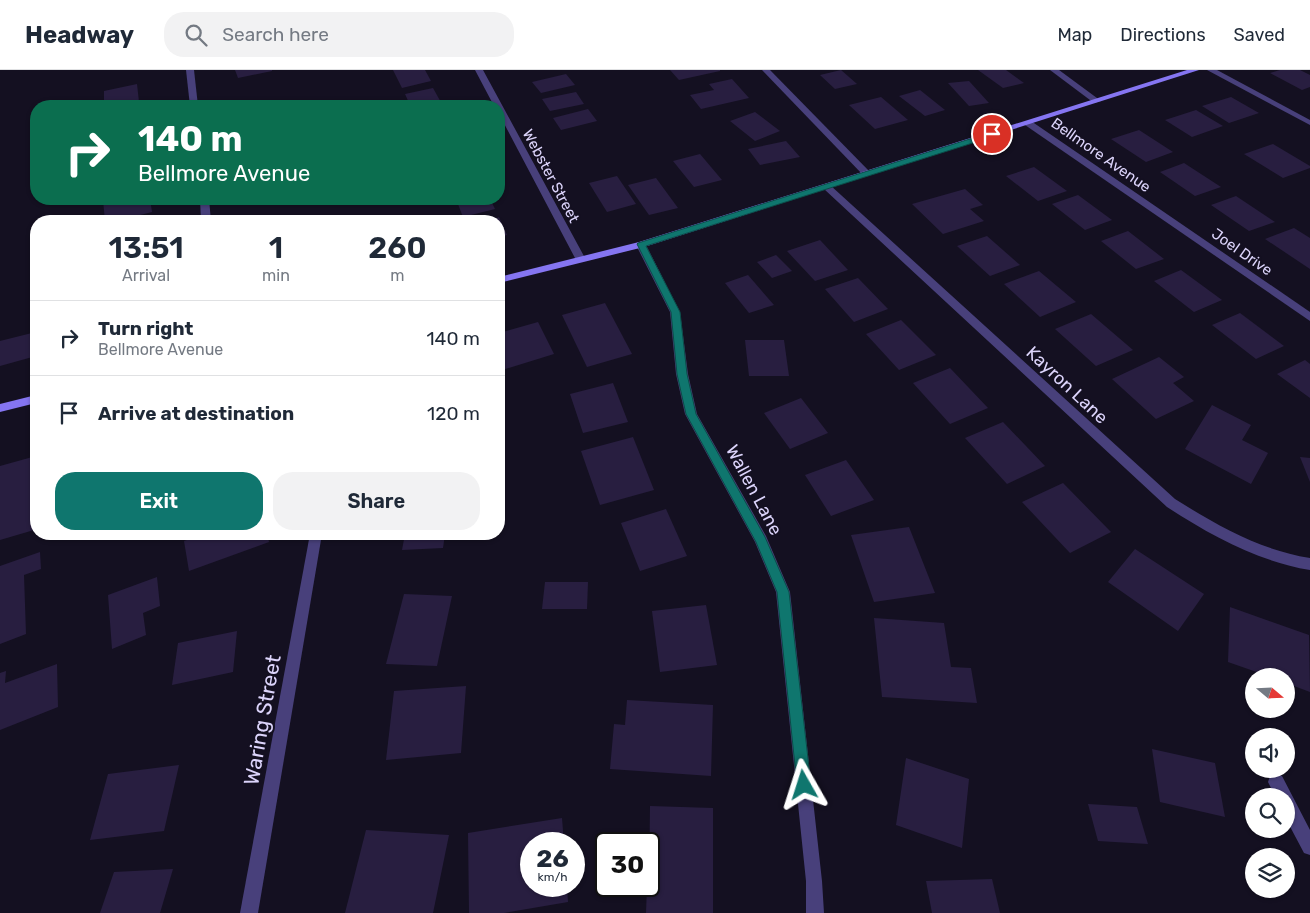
<!DOCTYPE html>
<html lang="en">
<head>
<meta charset="utf-8">
<style>
  :root { --surface:#fff; --page:#f2f2f3; --text:#1f2937; --muted:#747a83; --line:#e0e1e3; --accent:#0f766e }
  body { margin:0; font-family:Rubik,sans-serif; background:var(--page); color:var(--text); height:100vh; display:flex; flex-direction:column; font-size:19px; white-space:nowrap }
  * { box-sizing:border-box; margin:0 }
  p { font-size:16px; color:var(--muted) }
  .icon { flex:none; width:28px; height:28px; fill:none; stroke:currentColor; stroke-width:2; stroke-linecap:round; stroke-linejoin:round }
  .map { position:relative; flex:1; overflow:hidden }
  .drawer { position:absolute; left:30px; top:145px; width:475px; height:325px; display:flex; flex-direction:column; background:var(--surface); border-radius:20px; box-shadow:0 1px 4px #0004 }
  .drawer>* { flex:none }
  .hud { position:absolute; left:30px; top:30px; width:475px; height:105px; border-radius:20px; box-shadow:0 1px 4px #0004; background:#0b6e4f; color:#fff; overflow:hidden }
  .needle { width:32px; rotate:109deg }
  .controls { position:absolute; left:1245px; top:598px; display:grid; gap:10px }
  .controls a { display:grid; place-items:center; width:50px; height:50px; border-radius:50%; background:var(--surface); box-shadow:0 1px 4px #0004; font-size:25px }
  .speed { position:absolute; left:520px; top:762px; display:flex; gap:10px; font-size:25px; font-weight:700; text-align:center }
  .speed>* { display:grid; place-content:center; width:65px; height:65px; border-radius:50%; background:var(--surface); box-shadow:0 1px 4px #0004; line-height:1 }
  .speed small { font-size:12px; font-weight:400 }
  .speed .limit { border:2px solid #111; border-radius:8px; background:#fff; color:#111 }
  .pin { position:absolute; display:grid; place-items:center; width:42px; height:42px; color:#fff; margin:-21px; border:2px solid #fff; border-radius:50%; box-shadow:0 1px 5px #0007 }
  .me { position:absolute; width:55px; margin:-28px; rotate:354deg; stroke-linejoin:round; filter:drop-shadow(0 0 4px #0008) }
  .turn { display:flex; align-items:center; gap:18px; height:105px; padding:0 25px; font-size:22px }
  .turn .icon { width:65px; height:65px; stroke-width:2.5 }
  .turn b { display:block; font-size:35px; line-height:42px }
  .eta { display:flex; justify-content:space-evenly; align-items:center; height:85px; text-align:center }
  .eta b { font-size:30px; font-weight:600; line-height:35px }
  .cta { display:flex; gap:10px; margin-top:auto; padding:10px 25px }
  .cta a { flex:1; height:58px; border-radius:20px; background:var(--accent); color:#fff; font-size:20px; font-weight:600; line-height:58px; text-align:center }
  .cta a+a { background:var(--page); color:var(--text) }
  ul { padding:0; list-style:none }
  li { display:flex; align-items:center; gap:15px; height:75px; padding:0 25px; border-top:1px solid var(--line) }
  li div { flex:1 }
  li b { display:block; font-size:19px }
  li em { font-style:normal }
  header { display:flex; align-items:center; gap:30px; box-sizing:border-box; height:70px; padding:0 25px; background:var(--surface); border-bottom:1px solid var(--line) }
  header strong { font-size:24px }
  nav { display:flex; gap:28px; margin-inline-start:auto; font-size:18px }
  .search { width:350px; height:45px; background:var(--page); display:flex; align-items:center; gap:12px; box-sizing:border-box; padding:0 18px; border-radius:20px; color:var(--muted); font-size:19px }
  .map>svg:first-child { display:block }
</style>
</head>
<body>
<header>
<strong>Headway</strong>
<div class="search"><svg class="icon" aria-label="search" viewBox="0 0 24 24"><circle cx="10" cy="10" r="6"/><path d="M15 15l6 6"/></svg>Search here</div>
<nav><a>Map</a><a>Directions</a><a>Saved</a></nav>
</header>
<div class="map">
<svg width="1310" height="843" viewBox="0 0 1310 843">
  <rect width="100%" height="100%" fill="#141021"/>
  <g fill="#281e40">
    <path d="M235,0H272V1L238,8Z"/>
    <path d="M393,0H425L431,11L402,18Z"/>
    <path d="M670,0H720V1L679,10Z"/>
    <path d="M841,0L857,14L835,19L820,5Z"/>
    <path d="M978,0H1006L1024,13L1003,18Z"/>
    <path d="M1280,0H1300L1310,5V17L1302,20L1270,3Z"/>
    <path d="M566,4L575,15L541,23L532,12Z"/>
    <path d="M732,9L749,28L701,39L690,25L714,20L709,14Z"/>
    <path d="M969,11L989,33L969,36L948,13Z"/>
    <path d="M137,14L139,32L118,36H104V21Z"/>
    <path d="M433,18L443,36H407L410,35L405,24Z"/>
    <path d="M920,20L945,40L925,46L899,26Z"/>
    <path d="M576,22L584,34L550,41L542,29Z"/>
    <path d="M881,27L908,50L875,59L849,35Z"/>
    <path d="M1231,27L1259,43L1229,53L1202,36Z"/>
    <path d="M270,31L271,36H248L247,35Z"/>
    <path d="M588,39L597,51L561,60L553,48Z"/>
    <path d="M1196,40L1223,56L1192,67L1165,50Z"/>
    <path d="M755,42L780,61L755,71L730,51Z"/>
    <path d="M1139,60L1173,82L1146,92L1111,69Z"/>
    <path d="M786,71L800,87L760,95L748,79Z"/>
    <path d="M1273,74L1310,96V98L1283,108L1244,84Z"/>
    <path d="M700,84L722,110L694,117L673,91Z"/>
    <path d="M1184,93L1221,117L1195,126L1160,102Z"/>
    <path d="M1034,97L1067,121L1038,131L1006,106Z"/>
    <path d="M617,106L636,134L607,142L589,113Z"/>
    <path d="M656,108L678,138L649,145L628,115Z"/>
    <path d="M965,119L983,135L970,139L984,151L943,164L912,134Z"/>
    <path d="M1078,125L1112,150L1085,160L1052,134Z"/>
    <path d="M1236,126L1275,152L1249,161L1211,135Z"/>
    <path d="M110,129H150L152,142L117,151H105L103,130Z"/>
    <path d="M456,129H490L495,139L463,147Z"/>
    <path d="M499,147L507,165L499,167V151H491Z"/>
    <path d="M1294,158L1310,168V199L1265,169Z"/>
    <path d="M1128,161L1164,189L1136,199L1101,171Z"/>
    <path d="M987,166L1020,195L990,206L957,176Z"/>
    <path d="M820,170L848,200L815,211L787,181Z"/>
    <path d="M776,185L792,201L772,208L757,192Z"/>
    <path d="M1181,200L1222,230L1194,242L1154,211Z"/>
    <path d="M1039,201L1076,232L1040,247L1004,214Z"/>
    <path d="M748,205L774,235L749,243L725,213Z"/>
    <path d="M858,208L888,239L854,252L825,219Z"/>
    <path d="M605,233L632,284L587,297L562,245Z"/>
    <path d="M1240,243L1284,276L1256,289L1212,255Z"/>
    <path d="M1091,244L1133,280L1096,296L1055,259Z"/>
    <path d="M901,250L936,285L899,300L866,264Z"/>
    <path d="M538,252L554,284L499,301V263Z"/>
    <path d="M36,262V286L0,296V271Z"/>
    <path d="M745,270H784L789,306H749Z"/>
    <path d="M1159,287L1184,307L1173,313L1194,331L1156,349L1112,309Z"/>
    <path d="M1305,290L1310,294V328L1277,304Z"/>
    <path d="M950,298L988,338L950,354L913,313Z"/>
    <path d="M613,313L628,352L583,363L570,324Z"/>
    <path d="M801,328L828,363L790,379L764,343Z"/>
    <path d="M1212,335L1251,355L1242,370L1268,383L1251,414L1185,379Z"/>
    <path d="M1003,352L1045,396L1007,414L965,368Z"/>
    <path d="M633,367L654,420L600,435L581,381Z"/>
    <path d="M36,386L34,460L0,470V396Z"/>
    <path d="M1300,387L1310,388V412Z"/>
    <path d="M846,390L874,430L831,446L805,405Z"/>
    <path d="M1063,413L1111,462L1070,483L1022,432Z"/>
    <path d="M666,439L687,486L640,501L621,453Z"/>
    <path d="M909,457L935,523L874,532L851,465Z"/>
    <path d="M203,464H267L269,472L189,501L184,471Z"/>
    <path d="M405,464H445L443,478L402,480Z"/>
    <path d="M1135,479L1204,524L1178,561L1108,512Z"/>
    <path d="M40,482L41,499L24,505L26,564L0,574V496Z"/>
    <path d="M157,507L160,536L143,543L146,565L112,579L108,525Z"/>
    <path d="M545,512H588L587,539H542Z"/>
    <path d="M404,524L452,526L437,596L386,594Z"/>
    <path d="M706,535L717,595L660,602L652,541Z"/>
    <path d="M1230,537L1309,565L1310,622L1286,613V606H1268L1228,592Z"/>
    <path d="M874,548L944,553L951,597L971,598L977,633L882,627Z"/>
    <path d="M237,561L233,602L172,615L178,573Z"/>
    <path d="M57,594L58,637L0,660V603L6,601L5,613Z"/>
    <path d="M466,616L461,683L386,690L394,621Z"/>
    <path d="M627,630L713,635L711,706L610,699L614,654L625,655Z"/>
    <path d="M1152,679L1215,693L1225,747L1160,732Z"/>
    <path d="M906,688L969,709L962,778L896,755Z"/>
    <path d="M179,695L164,761L90,770L108,704Z"/>
    <path d="M1088,734L1137,737L1148,774L1098,771Z"/>
    <path d="M650,736L713,738V843H646L647,816H649Z"/>
    <path d="M562,748L564,774H531V816H567L568,832L504,843H469L468,763Z"/>
    <path d="M366,760L449,765L433,843H345Z"/>
    <path d="M173,799L160,843H100L114,802Z"/>
    <path d="M992,809L1000,843H932L926,811Z"/>
  </g>
  <g fill="none" stroke-linecap="round" stroke-linejoin="round">
    <g fill="#48407b" fill-rule="evenodd">
      <path d="M186,0H194L198,36H190Z"/>
      <path d="M475,0H483L585,188L583,190L580,191L575,188L499,44V36H494Z"/>
      <path d="M762,0H770L870,102V106H864Z"/>
      <path d="M1050,0H1059L1101,31L1094,33Z"/>
      <path d="M1207,0H1217L1310,50V55Z"/>
      <path d="M1025,51H1031L1310,242V251L1025,55Z"/>
      <path d="M827,114L830,115L1175,429C1218,456 1260,480 1310,488V500C1257,491 1212,466 1167,437L824,119L823,117Z"/>
      <path d="M200,129H209L211,151H201Z"/>
      <path d="M641,172L646,175L680,242L688,304L697,344L766,466L790,522L822,811L824,843H806V811L776,522L755,472L685,344L676,304L670,242L636,175Z"/>
      <path d="M310,464H322L258,843H240Z"/>
      <path d="M1276,704L1282,706L1310,760V785L1304,783L1286,749V726H1275L1268,712L1270,706Z"/>
    </g>
    <g fill="#8575f1" fill-rule="evenodd">
      <path d="M1187,0H1199L644,177L499,213V207L639,172Z"/>
      <path d="M36,325V333L0,342V334Z"/>
    </g>
  </g>
  <path fill="#0f766e" stroke="#0a4d48" d="M992,62L995,63V66L646,176L680,242L687,304L696,344L765,467L789,522L811,715L809,720L804,722L799,720L797,715L777,522L756,472L686,344L677,304L671,242L637,174L638,173Z"/>
  <g text-anchor="middle" dominant-baseline="central" stroke-width="4" stroke-linejoin="round" paint-order="stroke">
    <g font-size="15" fill="#dcd4fb" stroke="#141021">
      <text transform="translate(1101 85) rotate(35)">Bellmore Avenue</text>
      <text transform="translate(551 106) rotate(62)">Webster Street</text>
      <text transform="translate(1242 182) rotate(35)">Joel Drive</text>
    </g>
    <g font-size="18" fill="#dcd4fb" stroke="#141021">
      <text transform="translate(1067 315) rotate(43)">Kayron Lane</text>
      <text transform="translate(754 420) rotate(62)">Wallen Lane</text>
    </g>
    <g font-size="21" fill="#dcd4fb" stroke="#141021">
      <text transform="translate(262 650) rotate(-80)">Waring Street</text>
    </g>
  </g>
</svg>
<div class="controls">
<a><svg class="needle" viewBox="-14 -14 28 28"><path d="M0-13l5 13h-10z" fill="#e53935"/><path d="M0 13l5-13h-10z" fill="#747a83"/></svg></a>
<a><svg class="icon" aria-label="sound" viewBox="0 0 24 24"><path d="M4 9h4l5-4v14l-5-4H4zM17 9q2 3 0 6"/></svg></a>
<a><svg class="icon" aria-label="search" viewBox="0 0 24 24"><circle cx="10" cy="10" r="6"/><path d="M15 15l6 6"/></svg></a>
<a><svg class="icon" aria-label="layers" viewBox="0 0 24 24"><path d="M12 4l9 5-9 5-9-5zM3 14l9 5 9-5"/></svg></a>
</div>
<div class="speed"><div>26<small>km/h</small></div><div class="limit">30</div></div>
<div class="pin" style="left:992px;top:64px;background:#d93025"><svg class="icon" aria-label="arrive" viewBox="0 0 24 24"><path d="M6 21V4h12l-3 4 3 4H6"/></svg></div>
<svg class="me" style="left:804px;top:715px" viewBox="-20 -20 40 40"><path d="M0-17L14 15 0 8-14 15z" fill="#0f766e" stroke="#fff" stroke-width="4"/></svg>
<div class="hud">
<div class="turn"><svg class="icon" aria-label="right" viewBox="0 0 24 24"><path d="M7 20v-9h11M14 6l5 5-5 5"/></svg><div><b>140 m</b>Bellmore Avenue</div></div>
</div>
<section class="drawer">
<div class="eta">
<div><b>13:51</b><p>Arrival</p></div>
<div><b>1</b><p>min</p></div>
<div><b>260</b><p>m</p></div>
</div>
<ul>
<li><svg class="icon" aria-label="right" viewBox="0 0 24 24"><path d="M7 20v-9h11M14 6l5 5-5 5"/></svg><div><b>Turn right</b><p>Bellmore Avenue</p></div><em>140 m</em></li>
<li><svg class="icon" aria-label="arrive" viewBox="0 0 24 24"><path d="M6 21V4h12l-3 4 3 4H6"/></svg><div><b>Arrive at destination</b></div><em>120 m</em></li>
</ul>
<div class="cta"><a>Exit</a><a>Share</a></div>
</section>
</div>
</body>
</html>
